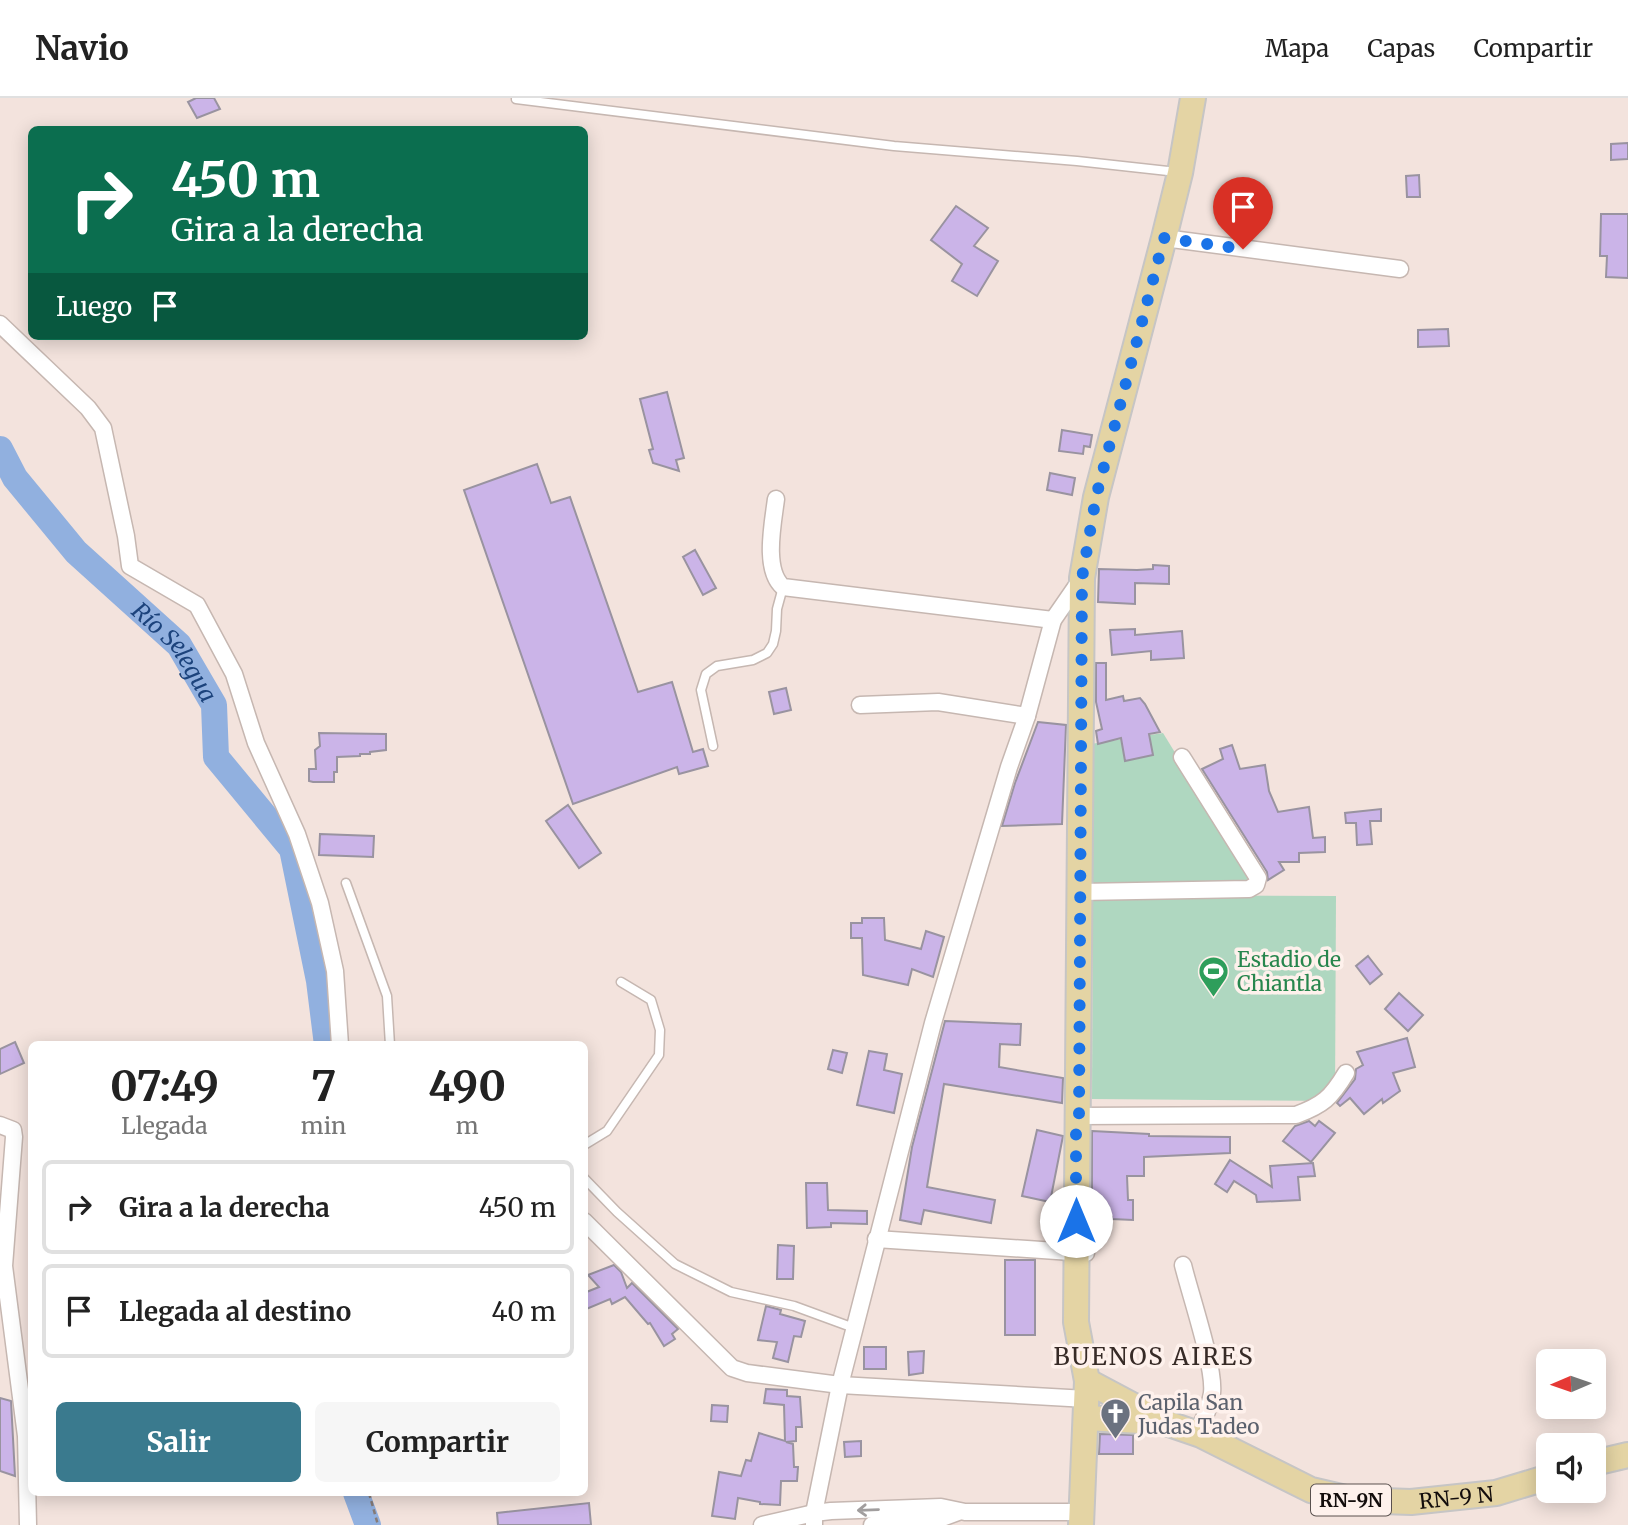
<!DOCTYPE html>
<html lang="es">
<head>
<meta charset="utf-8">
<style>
  :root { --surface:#fff; --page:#f6f6f6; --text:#222; --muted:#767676; --line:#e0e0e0; --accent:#3a7a8e }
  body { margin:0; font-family:Merriweather,serif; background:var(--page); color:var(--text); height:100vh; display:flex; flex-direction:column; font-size:26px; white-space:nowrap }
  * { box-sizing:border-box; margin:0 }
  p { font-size:23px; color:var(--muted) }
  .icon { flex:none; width:38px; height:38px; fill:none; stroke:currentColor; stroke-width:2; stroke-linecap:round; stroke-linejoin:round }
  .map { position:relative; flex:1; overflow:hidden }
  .panel { position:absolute; left:28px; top:943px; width:560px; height:455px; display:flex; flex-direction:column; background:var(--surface); border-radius:10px; box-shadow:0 4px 18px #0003 }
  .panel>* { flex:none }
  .banner { position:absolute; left:28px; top:28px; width:560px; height:214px; border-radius:10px; box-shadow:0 4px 18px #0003; background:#0b6e4f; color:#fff; overflow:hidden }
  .needle { width:46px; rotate:268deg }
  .controls { position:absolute; left:1536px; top:1251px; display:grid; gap:14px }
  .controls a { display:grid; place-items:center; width:70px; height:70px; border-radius:10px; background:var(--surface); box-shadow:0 4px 18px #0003; font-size:35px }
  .pin { position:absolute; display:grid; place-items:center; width:60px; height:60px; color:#fff; margin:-72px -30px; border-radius:50% 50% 50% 0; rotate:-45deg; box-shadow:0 0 7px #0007 }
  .pin .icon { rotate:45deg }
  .me { position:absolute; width:77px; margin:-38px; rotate:0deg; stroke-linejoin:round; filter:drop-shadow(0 0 5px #0008) }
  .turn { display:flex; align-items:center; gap:24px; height:147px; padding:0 28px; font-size:32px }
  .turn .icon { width:91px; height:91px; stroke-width:2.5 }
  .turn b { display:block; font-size:49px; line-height:60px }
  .then { display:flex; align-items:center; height:66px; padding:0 28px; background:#0003; gap:14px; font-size:26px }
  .eta { display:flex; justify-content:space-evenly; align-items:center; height:119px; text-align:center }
  .eta b { font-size:42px; font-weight:700; line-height:49px }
  .cta { display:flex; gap:14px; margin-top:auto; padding:14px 28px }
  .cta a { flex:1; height:80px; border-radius:10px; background:var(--accent); color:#fff; font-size:28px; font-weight:700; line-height:80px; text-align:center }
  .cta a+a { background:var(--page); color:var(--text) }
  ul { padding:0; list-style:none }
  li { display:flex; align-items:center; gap:21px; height:94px; margin:0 14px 10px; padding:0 14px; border:4px solid var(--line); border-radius:10px }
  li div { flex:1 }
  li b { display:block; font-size:26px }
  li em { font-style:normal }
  header { display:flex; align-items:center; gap:42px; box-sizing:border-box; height:98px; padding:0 35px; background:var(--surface); border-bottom:2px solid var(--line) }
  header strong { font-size:33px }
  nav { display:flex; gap:38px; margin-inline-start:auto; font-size:24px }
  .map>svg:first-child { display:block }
</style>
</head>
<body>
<header>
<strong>Navio</strong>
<nav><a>Mapa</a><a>Capas</a><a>Compartir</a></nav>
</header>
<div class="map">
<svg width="1628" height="1427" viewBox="0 0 1628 1427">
  <rect width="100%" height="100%" fill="#f3e3dd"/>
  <g fill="#afd7c0">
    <path d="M1163,635L1250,777L1248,788L1085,790L1084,647Z"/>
    <path d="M1093,797L1336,798L1335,1003L1092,1001Z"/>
  </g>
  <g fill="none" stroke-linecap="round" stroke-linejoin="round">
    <g stroke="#91b0df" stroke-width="26">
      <path id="s1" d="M0,351L15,380L76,454L179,547L214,607L216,659L292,751L319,883L327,947"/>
      <path d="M356,1395L368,1427"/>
    </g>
  </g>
  <g fill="#cbb4e8" stroke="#9993a0" stroke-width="2">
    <path d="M196,0H214L220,11L197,20L188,4Z"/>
    <path d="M1628,45V61L1611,62V46Z"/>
    <path d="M1419,77L1420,99H1407L1406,78Z"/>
    <path d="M956,108L988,130L974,148L998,163L977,198L952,183L962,166L931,142Z"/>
    <path d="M1601,116H1628V180L1606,179L1607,158H1600Z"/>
    <path d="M1448,231L1449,248L1418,249V232Z"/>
    <path d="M667,294L684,360L676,362L679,373L653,365L649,352L653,351L640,301Z"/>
    <path d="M1062,332L1092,337L1090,349L1084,348L1083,356L1059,353Z"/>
    <path d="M537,366L551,405L570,399L638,594L672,584L693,654L703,651L708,668L679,676L677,669L573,706L464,392Z"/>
    <path d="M1050,375L1075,380L1072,397L1047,392Z"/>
    <path d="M695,452L716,490L703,497L683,459Z"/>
    <path d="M1153,467L1169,468V486L1135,485V506L1098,504L1099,471L1137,472L1153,471Z"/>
    <path d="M1135,531V537L1182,533L1184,560L1151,562V553L1112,557L1110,532Z"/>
    <path d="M1096,565H1106V602L1123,598L1124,603L1140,600L1145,606L1160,634L1149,636L1153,657L1125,663L1121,640L1098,646L1096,633L1102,631L1096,604Z"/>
    <path d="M786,590L791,612L774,616L769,594Z"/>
    <path d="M1038,624L1066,627L1062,726L1002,728L1015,685Z"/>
    <path d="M319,635L386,636V652L370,654V656H360V658L337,659V674H334V684H313L309,683V671H316L315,652L320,648Z"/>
    <path d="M1232,647L1240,671L1265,667L1269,693L1278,714L1309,709L1313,740L1325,739V754L1299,755V764H1279L1284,772L1268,782L1267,774L1202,671L1223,661L1220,651Z"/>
    <path d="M568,707L601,755L579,770L546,723Z"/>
    <path d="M1381,711V723H1370L1372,746L1357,747L1356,725H1346L1345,715Z"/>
    <path d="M320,736L374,738L373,759L319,757Z"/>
    <path d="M862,820H884L885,842L921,851L926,833L944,839L933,879L912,871L908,887L863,877L862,840H851V825H862Z"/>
    <path d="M1368,858L1382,876L1370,886L1356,868Z"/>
    <path d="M1399,895L1423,917L1408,933L1385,911Z"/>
    <path d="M945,923L1021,926L1020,947L1000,946L999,969L1063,980L1062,1005L944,986L927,1089L995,1102L991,1125L924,1112L921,1126L900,1122L912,1049Z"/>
    <path d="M1407,940L1415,969L1393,975L1400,993L1383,1005L1382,1001L1364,1016L1350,1000L1340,1008L1337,1005L1355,981L1356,971L1363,967L1357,954Z"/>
    <path d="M15,944L24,965L0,976V951Z"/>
    <path d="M833,952L847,955L842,975L828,971Z"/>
    <path d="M869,953L887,956L884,972L902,976L894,1015L857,1007Z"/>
    <path d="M1309,1023L1315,1028L1319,1023L1335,1035L1311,1064L1283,1043L1295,1028Z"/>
    <path d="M1037,1032L1063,1038L1050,1104L1022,1098Z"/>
    <path d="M1092,1033L1149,1036V1038L1230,1039V1055L1144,1059V1078H1127L1128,1102H1133V1122L1112,1121V1119L1092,1118Z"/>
    <path d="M1230,1062L1272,1089L1270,1068L1313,1065L1315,1078L1298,1079L1300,1102L1257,1104L1256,1097L1234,1083L1227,1094L1215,1086Z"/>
    <path d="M806,1085H827L828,1112L867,1113V1126L831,1125V1129L807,1130Z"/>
    <path d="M778,1147L794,1148L793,1181H777Z"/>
    <rect x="1005" y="1162" width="30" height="75"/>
    <path d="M614,1167L621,1174L627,1190L632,1185L678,1231L672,1236L675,1241L664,1248L650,1225L648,1226L625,1199L612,1206L610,1201L584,1212V1195L599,1189L588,1177Z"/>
    <path d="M766,1208L781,1212L780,1216L805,1223L801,1239L794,1238L788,1264L773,1260L777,1244L758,1242Z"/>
    <rect x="864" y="1249" width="22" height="22"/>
    <path d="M924,1253L923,1275L909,1277L908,1254Z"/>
    <path d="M766,1291L787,1292V1298L800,1299L802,1329H796V1343L786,1344L793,1346L794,1369H798L797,1383H781L780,1407L760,1406V1404L738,1400L735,1421L712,1418L719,1374L741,1378L746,1362L751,1363L759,1335L785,1343L784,1307L764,1305Z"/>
    <path d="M0,1300L11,1303L15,1378L0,1373Z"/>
    <path d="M712,1307L728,1308L727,1324L711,1323Z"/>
    <path d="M1100,1336L1133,1337V1356H1099Z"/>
    <path d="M861,1343V1358L845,1359L844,1344Z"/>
    <path d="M589,1405L591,1427H498L497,1415Z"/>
  </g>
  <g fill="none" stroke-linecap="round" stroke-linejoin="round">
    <defs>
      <g id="service">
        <path d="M516,1L894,48L1077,63L1177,74"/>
        <path d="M713,648L701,592L706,576L717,568L753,562L767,555L773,546L776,533L777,511L783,489"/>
        <path d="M346,785L387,898L390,947"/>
        <path d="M584,1047L607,1033L659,957L660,932L651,902L621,884"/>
        <path d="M584,1080L617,1114L675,1166L731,1194L794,1208L854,1230"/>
      </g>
      <g id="minor">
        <path d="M1164,140L1400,171"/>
        <path d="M0,226L88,310L103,330L126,438L130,468L197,507L234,576L256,645L297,736L320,805L335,873L340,947"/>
        <path d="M776,401C773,425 763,472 783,489L1053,522"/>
        <path d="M860,607L938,604L1027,618"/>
        <path d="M1080,794L1249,791L1256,787L1258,780L1182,659"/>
        <path d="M1079,1018L1296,1017C1323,1007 1331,1000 1346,975"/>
        <path d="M0,1027L13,1032L14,1039L4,1168L26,1338L28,1427"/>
        <path d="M584,1123L732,1270L747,1275L840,1287L1087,1301"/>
        <path d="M876,1141L1086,1155"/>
        <path d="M1183,1167C1190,1196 1215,1269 1212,1295C1210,1310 1204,1322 1196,1335"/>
        <path d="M762,1427L814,1415L831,1413L941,1409L965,1414H1082"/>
        <path d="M814,1427V1415L840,1287L933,925L1009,669L1027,618L1053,522L1082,480"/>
        <path d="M872,1427L942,1420L958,1414"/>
      </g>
      <g id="primary">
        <path id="s2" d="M1087,1283L1166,1325L1201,1337L1311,1392L1354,1402L1411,1404L1496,1395L1549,1379"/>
        <path d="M1086,1320L1159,1324"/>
        <path d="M1594,1365L1628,1357"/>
        <path d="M1081,1427L1087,1283L1076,1224L1082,480L1096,399L1164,140L1180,75L1193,0"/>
      </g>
    </defs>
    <use href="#service" stroke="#c6b7b1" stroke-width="11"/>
    <use href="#minor" stroke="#c6b7b1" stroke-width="19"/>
    <use href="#primary" stroke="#c6c5c5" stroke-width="28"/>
    <path stroke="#877c78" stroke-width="2.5" stroke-dasharray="5 3.5" stroke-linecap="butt" d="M369,1395L378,1427"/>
    <use href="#service" stroke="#fff" stroke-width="8"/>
    <use href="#minor" stroke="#fff" stroke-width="16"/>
    <use href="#primary" stroke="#e4d4a4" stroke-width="24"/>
  </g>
  <defs><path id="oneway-shaft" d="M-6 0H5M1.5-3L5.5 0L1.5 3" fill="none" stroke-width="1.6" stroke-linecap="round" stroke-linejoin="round" transform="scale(1.75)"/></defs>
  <use stroke="#a19e9e" href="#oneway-shaft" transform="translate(868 1412) rotate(178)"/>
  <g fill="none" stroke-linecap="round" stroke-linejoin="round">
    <path stroke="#1a73e8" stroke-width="12" stroke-dasharray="0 21.6" d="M1076,1123V1035L1079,1018L1082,480L1096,399L1164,140L1243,151"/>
  </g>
  <defs>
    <symbol id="stadium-pin" viewBox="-11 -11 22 30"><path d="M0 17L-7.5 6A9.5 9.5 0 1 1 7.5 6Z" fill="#2e9e5b" stroke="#fef1ec"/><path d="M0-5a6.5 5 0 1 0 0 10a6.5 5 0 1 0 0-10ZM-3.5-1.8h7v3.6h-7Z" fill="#fff"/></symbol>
    <symbol id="church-pin" viewBox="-11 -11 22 30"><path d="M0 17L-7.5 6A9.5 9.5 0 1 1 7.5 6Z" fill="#6b7280" stroke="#fef1ec"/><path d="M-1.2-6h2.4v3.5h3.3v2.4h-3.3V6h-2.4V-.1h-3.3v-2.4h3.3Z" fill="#fff"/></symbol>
  </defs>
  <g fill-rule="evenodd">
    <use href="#stadium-pin" x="1196" y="856" width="35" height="47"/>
    <use href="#church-pin" x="1098" y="1298" width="35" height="47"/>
  </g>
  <g text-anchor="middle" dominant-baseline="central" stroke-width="7" stroke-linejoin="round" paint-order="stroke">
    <rect fill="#fef1ec" stroke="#5a514f" stroke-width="2" x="1311" y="1386.5" width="80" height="31" rx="5"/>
    <g font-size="19" font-weight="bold" fill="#130d0c">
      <text x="1351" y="1402">RN-9N</text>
    </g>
    <g font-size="21" fill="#27864d" stroke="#fef1ec" text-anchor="start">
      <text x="1237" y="861">Estadio de<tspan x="1237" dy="24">Chiantla</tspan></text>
    </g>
    <g font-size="21" fill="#5b616d" stroke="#fef1ec" text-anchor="start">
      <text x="1138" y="1304">Capila San<tspan x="1138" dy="24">Judas Tadeo</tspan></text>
    </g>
    <g font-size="21" fill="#130d0c" stroke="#fef1ec">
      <text stroke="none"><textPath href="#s2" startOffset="396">RN-9 N</textPath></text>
    </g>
    <g font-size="23" font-style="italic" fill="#1c437c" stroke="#fef1ec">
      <text stroke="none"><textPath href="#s1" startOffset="270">Río Selegua</textPath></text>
    </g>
    <g font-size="24" letter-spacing="2" fill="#372b27" stroke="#fef1ec">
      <text x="1154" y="1258">BUENOS AIRES</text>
    </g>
  </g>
</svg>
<div class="controls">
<a><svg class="needle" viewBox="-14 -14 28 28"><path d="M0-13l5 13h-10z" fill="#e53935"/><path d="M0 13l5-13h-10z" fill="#767676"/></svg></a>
<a><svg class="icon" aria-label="sound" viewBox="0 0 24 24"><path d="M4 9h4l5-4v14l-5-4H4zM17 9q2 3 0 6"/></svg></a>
</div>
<div class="pin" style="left:1243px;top:151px;background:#d93025"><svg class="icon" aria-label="arrive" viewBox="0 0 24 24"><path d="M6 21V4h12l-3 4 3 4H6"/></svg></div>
<svg class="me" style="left:1076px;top:1123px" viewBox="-20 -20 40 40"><circle r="19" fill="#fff"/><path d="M0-13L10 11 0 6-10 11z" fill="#1a73e8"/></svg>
<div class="banner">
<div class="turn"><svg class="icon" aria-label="right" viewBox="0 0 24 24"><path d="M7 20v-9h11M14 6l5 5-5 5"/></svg><div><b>450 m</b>Gira a la derecha</div></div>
<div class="then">Luego<svg class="icon" aria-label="arrive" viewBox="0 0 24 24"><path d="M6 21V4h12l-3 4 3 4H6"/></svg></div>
</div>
<section class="panel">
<div class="eta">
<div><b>07:49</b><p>Llegada</p></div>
<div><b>7</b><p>min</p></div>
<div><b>490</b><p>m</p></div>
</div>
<ul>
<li><svg class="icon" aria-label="right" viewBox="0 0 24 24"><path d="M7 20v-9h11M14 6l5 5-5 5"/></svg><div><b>Gira a la derecha</b></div><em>450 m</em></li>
<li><svg class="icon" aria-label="arrive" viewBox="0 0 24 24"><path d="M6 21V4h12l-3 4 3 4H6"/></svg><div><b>Llegada al destino</b></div><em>40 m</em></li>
</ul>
<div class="cta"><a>Salir</a><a>Compartir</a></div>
</section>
</div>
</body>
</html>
